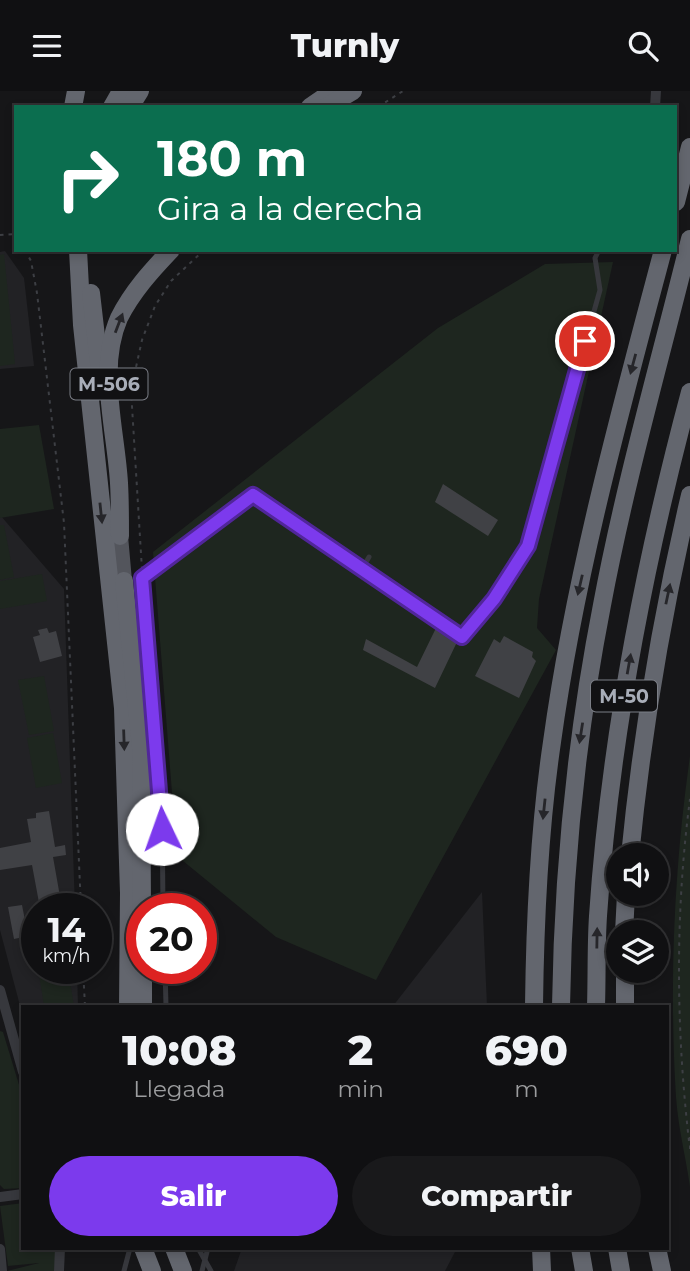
<!DOCTYPE html>
<html lang="es">
<head>
<meta charset="utf-8">
<style>
  :root { --surface:#101012; --page:#19191b; --text:#f1f3f6; --muted:#9c9d9f; --line:#303032; --accent:#7c3aed }
  body { margin:0; font-family:Montserrat,sans-serif; background:var(--page); color:var(--text); height:100vh; display:flex; flex-direction:column; font-size:26px; white-space:nowrap }
  * { box-sizing:border-box; margin:0 }
  p { font-size:23px; color:var(--muted) }
  .icon { flex:none; width:38px; height:38px; fill:none; stroke:currentColor; stroke-width:2; stroke-linecap:round; stroke-linejoin:round }
  .map { position:relative; flex:1; overflow:hidden }
  .sheet { position:absolute; left:21px; top:914px; width:648px; height:245px; display:flex; flex-direction:column; background:var(--surface); border-radius:0px; box-shadow:0 4px 10px #0003,0 0 0 2px var(--line) }
  .sheet>* { flex:none }
  .top-card { position:absolute; left:14px; top:14px; width:663px; height:147px; border-radius:0px; box-shadow:0 4px 10px #0003,0 0 0 2px var(--line); background:#0b6e4f; color:#fff; overflow:hidden }
  .controls { position:absolute; left:606px; top:752px; display:grid; gap:14px }
  .controls a { display:grid; place-items:center; width:63px; height:63px; border-radius:50%; background:var(--surface); box-shadow:0 4px 10px #0003,0 0 0 2px var(--line); font-size:35px }
  .speed { position:absolute; left:21px; top:802px; display:flex; gap:14px; font-size:35px; font-weight:700; text-align:center }
  .speed>* { display:grid; place-content:center; width:91px; height:91px; border-radius:50%; background:var(--surface); box-shadow:0 4px 10px #0003,0 0 0 2px var(--line); line-height:1 }
  .speed small { font-size:18px; font-weight:400 }
  .speed .limit { border:10px solid #d22; background:#fff; color:#111 }
  .pin { position:absolute; display:grid; place-items:center; width:60px; height:60px; color:#fff; margin:-30px; border:4px solid #fff; border-radius:50%; box-shadow:0 2px 7px #0007 }
  .me { position:absolute; width:77px; margin:-38px; rotate:357deg; stroke-linejoin:round; filter:drop-shadow(0 0 5px #0008) }
  .turn { display:flex; align-items:center; gap:24px; height:147px; padding:0 28px; font-size:32px }
  .turn .icon { width:91px; height:91px; stroke-width:2.5 }
  .turn b { display:block; font-size:49px; line-height:60px }
  .eta { display:flex; justify-content:space-evenly; align-items:center; height:119px; text-align:center }
  .eta b { font-size:42px; font-weight:800; line-height:49px }
  .action { display:flex; gap:14px; margin-top:auto; padding:14px 28px }
  .action a { flex:1; height:80px; border-radius:42px; background:var(--accent); color:#fff; font-size:28px; font-weight:800; line-height:80px; text-align:center }
  .action a+a { background:var(--page); color:var(--text) }
  header { display:flex; justify-content:space-between; align-items:center; height:91px; padding:0 28px; background:var(--surface); font-size:32px; font-weight:800 }
  .map>svg:first-child { display:block }
</style>
</head>
<body>
<header><svg class="icon" aria-label="menu" viewBox="0 0 24 24"><path d="M4 6h16M4 12h16M4 18h16"/></svg>Turnly<svg class="icon" aria-label="search" viewBox="0 0 24 24"><circle cx="10" cy="10" r="6"/><path d="M15 15l6 6"/></svg></header>
<div class="map">
<svg width="690" height="1180" viewBox="0 0 690 1180">
  <rect width="100%" height="100%" fill="#161618"/>
  <g fill="#222225">
    <path d="M5,160L24,187L34,275L0,278V161Z"/>
    <path d="M0,424L64,498L75,817H37V877H77L78,915H23V926L0,839Z"/>
    <path d="M482,801L487,915H393Z"/>
    <path d="M242,1157H457L445,1180H234Z"/>
  </g>
  <g fill="#1e261f">
    <path d="M4,163L15,273L0,275V164Z"/>
    <path d="M613,171L539,508L537,537L556,559L376,889L276,846L177,765L153,461L438,237L545,173Z"/>
    <path d="M39,334L54,418L0,427V338Z"/>
    <path d="M0,434H4L14,486L0,489Z"/>
    <path d="M42,483L47,510L0,518V490Z"/>
    <path d="M44,585L54,640L29,644L18,589Z"/>
    <path d="M53,642L62,692L36,697L27,647Z"/>
    <path d="M690,665V1096C686,1067 678,1036 676,1006C669,893 674,777 690,665Z"/>
    <path d="M68,879L74,915H44L39,883Z"/>
    <path d="M0,940L3,941L23,1007V1097L4,1098L0,1094Z"/>
    <path d="M23,1112V1157H57L54,1180H7L39,1172L8,1175L0,1115Z"/>
  </g>
  <g fill="#404145">
    <path d="M443,393L498,429L488,445L435,411Z"/>
    <path d="M47,537L49,542L56,540L62,565L40,571L33,546L40,544L38,539Z"/>
    <path d="M436,537L457,551L435,597L363,559L366,548L417,576Z"/>
    <path d="M504,545L533,561L532,566L536,570L519,607L475,585L494,548L500,552Z"/>
    <path d="M49,720L55,756L65,754L66,764L53,766L62,817H40L32,774L0,779V757L31,751L27,728L36,727V722Z"/>
    <path d="M22,814L28,845L14,848L8,816Z"/>
  </g>
  <g fill="none" stroke-linecap="round" stroke-linejoin="round">
    <g stroke="#3d3f44" stroke-width="2" stroke-dasharray="3.5 5" stroke-linecap="butt">
      <path d="M378,16L403,0"/>
      <path d="M0,144L16,143"/>
      <path d="M25,159L31,170L37,202L64,432L81,817"/>
      <path d="M142,479L131,299L142,249L155,215L171,190L204,159"/>
      <path d="M83,877L85,915"/>
      <path d="M690,1046V1062"/>
      <path d="M689,1050C676,938 675,821 690,708"/>
      <path d="M85,1160V1157"/>
    </g>
    <g stroke="#37383d" stroke-width="5">
      <path d="M362,478L369,466"/>
      <path d="M163,817L162,717L142,487L253,404L462,546L494,508L528,455L600,199L595,167L599,159"/>
      <path d="M165,877L166,915"/>
      <path d="M198,1157L211,1180"/>
      <path d="M124,1180L130,1157"/>
      <path d="M202,1180L208,1157"/>
    </g>
    <g stroke="#37383d" stroke-width="10">
      <path d="M655,16L656,0"/>
      <path d="M0,899L23,981"/>
      <path d="M0,1106L23,1103"/>
      <path d="M0,1158L2,1180"/>
      <path d="M59,1180L60,1157"/>
    </g>
    <path stroke="#53555c" stroke-width="16" d="M120,445L124,490"/>
    <g stroke="#63666e" stroke-width="18">
      <path d="M73,16L76,0"/>
      <path d="M112,16L121,0"/>
      <path d="M130,16L140,0"/>
      <path d="M310,16L333,0"/>
      <path d="M326,16L353,0"/>
      <path d="M676,111L690,56"/>
      <path d="M78,159L82,234L123,617L129,802L128,915"/>
      <path d="M91,202L101,289"/>
      <path d="M120,445C120,427 120,409 119,392C116,339 97,278 119,227C132,201 151,180 171,159"/>
      <path d="M124,490L141,656L142,817"/>
      <path d="M630,765C642,642 662,523 690,404"/>
      <path d="M624,842L626,803"/>
      <path d="M143,877V915"/>
      <path d="M625,880V915"/>
      <path d="M534,915C535,827 539,739 552,651C575,484 620,321 663,159"/>
      <path d="M561,915C563,781 576,647 602,514C625,391 660,270 690,148"/>
      <path d="M596,915C597,885 596,855 598,825C610,647 644,473 690,301"/>
      <path d="M143,1157L152,1180"/>
      <path d="M174,1157L183,1180"/>
      <path d="M541,1157L542,1180"/>
      <path d="M580,1157L584,1180"/>
      <path d="M617,1157L621,1180"/>
      <path d="M657,1157L662,1180"/>
    </g>
  </g>
  <defs><path id="oneway-solid" d="M-6-.8H1V-3.2L6.5 0L1 3.2V.8H-6Z" transform="scale(1.75)"/></defs>
  <g fill="#26262a">
    <use href="#oneway-solid" transform="translate(119 232) rotate(-69)"/>
    <use href="#oneway-solid" transform="translate(633 273) rotate(105)"/>
    <use href="#oneway-solid" transform="translate(101 422) rotate(84)"/>
    <use href="#oneway-solid" transform="translate(580 494) rotate(103)"/>
    <use href="#oneway-solid" transform="translate(668 503) rotate(-78)"/>
    <use href="#oneway-solid" transform="translate(629 573) rotate(-80)"/>
    <use href="#oneway-solid" transform="translate(581 642) rotate(99)"/>
    <use href="#oneway-solid" transform="translate(124 649) rotate(88)"/>
    <use href="#oneway-solid" transform="translate(544 718) rotate(96)"/>
    <use href="#oneway-solid" transform="translate(597 847) rotate(-89)"/>
  </g>
  <g fill="none" stroke-linecap="round" stroke-linejoin="round">
    <defs>
      <path id="route" d="M162,738L142,487L253,404L462,546L494,508L528,455L585,250"/>
    </defs>
    <use href="#route" stroke="#51269a" stroke-width="18"/>
    <use href="#route" stroke="#7c3aed" stroke-width="12"/>
  </g>
  <g text-anchor="middle" dominant-baseline="central" stroke-width="6" stroke-linejoin="round" paint-order="stroke">
    <g fill="#111113" stroke="#7b7e86" stroke-width="2">
      <rect x="70.5" y="277.5" width="77" height="31" rx="5"/>
      <rect x="591" y="589.5" width="66" height="31" rx="5"/>
    </g>
    <g font-size="19" font-weight="bold" fill="#a8adb8">
      <text x="109" y="293">M-506</text>
      <text x="624" y="605">M-50</text>
    </g>
  </g>
</svg>
<div class="controls">
<a><svg class="icon" aria-label="sound" viewBox="0 0 24 24"><path d="M4 9h4l5-4v14l-5-4H4zM17 9q2 3 0 6"/></svg></a>
<a><svg class="icon" aria-label="layers" viewBox="0 0 24 24"><path d="M12 4l9 5-9 5-9-5zM3 14l9 5 9-5"/></svg></a>
</div>
<div class="speed"><div>14<small>km/h</small></div><div class="limit">20</div></div>
<div class="pin" style="left:585px;top:250px;background:#d93025"><svg class="icon" aria-label="arrive" viewBox="0 0 24 24"><path d="M6 21V4h12l-3 4 3 4H6"/></svg></div>
<svg class="me" style="left:162px;top:738px" viewBox="-20 -20 40 40"><circle r="19" fill="#fff"/><path d="M0-13L10 11 0 6-10 11z" fill="#7c3aed"/></svg>
<div class="top-card">
<div class="turn"><svg class="icon" aria-label="right" viewBox="0 0 24 24"><path d="M7 20v-9h11M14 6l5 5-5 5"/></svg><div><b>180 m</b>Gira a la derecha</div></div>
</div>
<section class="sheet">
<div class="eta">
<div><b>10:08</b><p>Llegada</p></div>
<div><b>2</b><p>min</p></div>
<div><b>690</b><p>m</p></div>
</div>
<div class="action"><a>Salir</a><a>Compartir</a></div>
</section>
</div>
</body>
</html>
